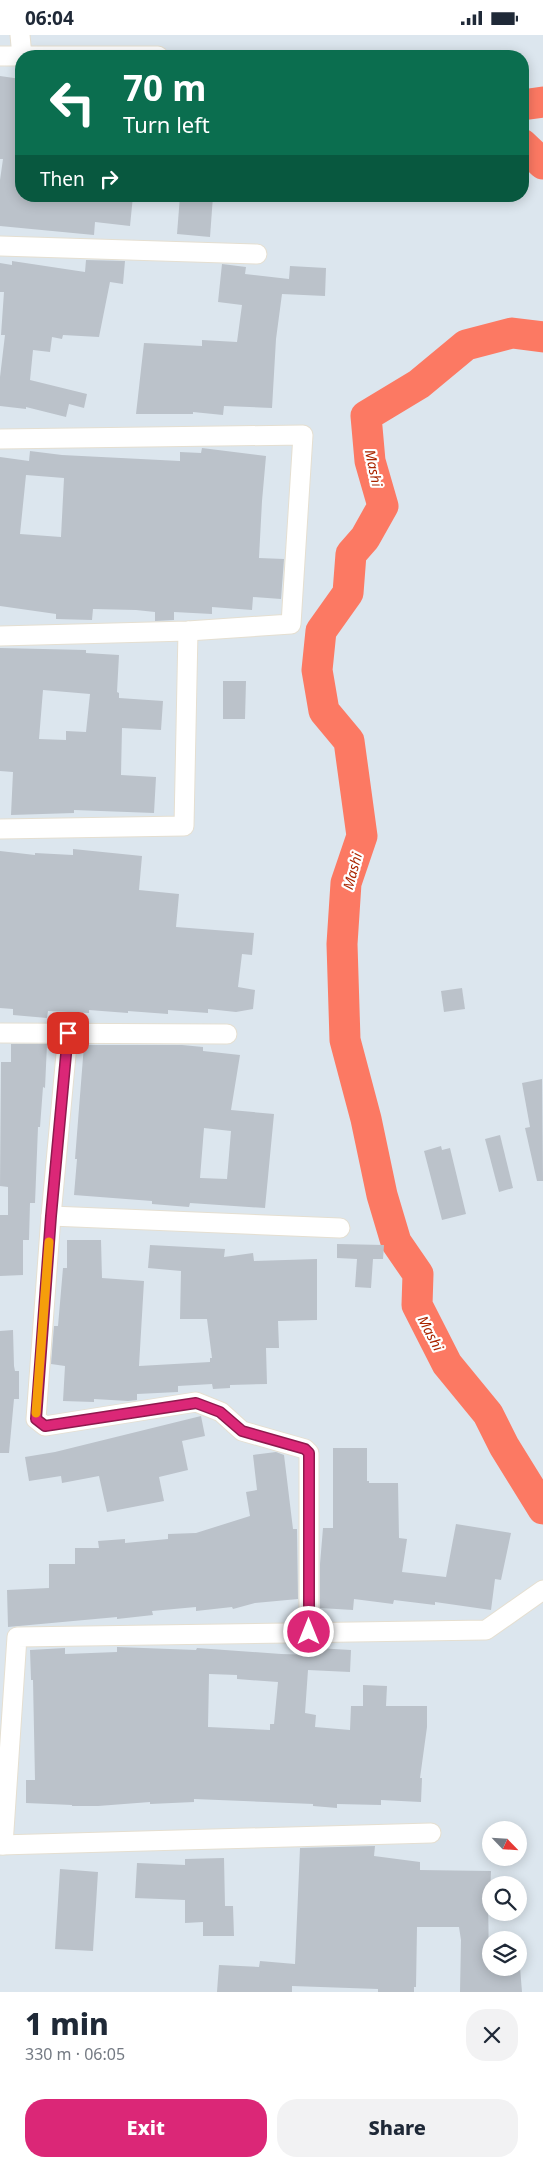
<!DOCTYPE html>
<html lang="en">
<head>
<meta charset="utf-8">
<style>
  :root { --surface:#fff; --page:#f2f2f3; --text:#1f2937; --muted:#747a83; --accent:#db2777 }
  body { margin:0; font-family:"Noto Sans",sans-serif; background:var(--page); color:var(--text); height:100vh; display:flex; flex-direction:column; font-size:19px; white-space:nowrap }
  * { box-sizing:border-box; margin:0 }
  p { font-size:16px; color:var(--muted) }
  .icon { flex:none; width:28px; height:28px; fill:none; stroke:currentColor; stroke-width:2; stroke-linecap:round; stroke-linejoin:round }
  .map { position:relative; height:1957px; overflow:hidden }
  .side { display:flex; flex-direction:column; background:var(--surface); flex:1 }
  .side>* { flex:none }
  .guide { position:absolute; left:15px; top:15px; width:514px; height:152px; border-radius:20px; box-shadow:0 2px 12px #0003; background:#0b6e4f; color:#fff; overflow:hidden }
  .needle { width:32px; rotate:115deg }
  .buttons { position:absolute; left:482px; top:1786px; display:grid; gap:10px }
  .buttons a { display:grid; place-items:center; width:45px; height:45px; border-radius:50%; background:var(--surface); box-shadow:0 2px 12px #0003; font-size:25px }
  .pin { position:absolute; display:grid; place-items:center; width:42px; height:42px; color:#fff; margin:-21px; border-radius:10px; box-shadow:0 2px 8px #0006 }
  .me { position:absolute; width:55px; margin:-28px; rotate:0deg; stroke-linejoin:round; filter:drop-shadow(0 0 4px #0008) }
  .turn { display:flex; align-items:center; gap:18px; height:105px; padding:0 25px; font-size:22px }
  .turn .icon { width:65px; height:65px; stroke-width:2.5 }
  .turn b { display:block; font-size:35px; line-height:42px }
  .then { display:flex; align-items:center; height:48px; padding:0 25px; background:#0003; gap:10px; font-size:19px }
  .round { display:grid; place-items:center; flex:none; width:52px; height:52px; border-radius:20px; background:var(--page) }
  .head { display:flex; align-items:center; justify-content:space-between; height:85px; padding:0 25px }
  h1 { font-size:30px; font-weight:800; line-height:38px }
  .button { display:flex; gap:10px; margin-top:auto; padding:10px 25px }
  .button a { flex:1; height:58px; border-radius:20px; background:var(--accent); color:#fff; font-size:20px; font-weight:800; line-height:58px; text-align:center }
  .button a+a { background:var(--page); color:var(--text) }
  .status { display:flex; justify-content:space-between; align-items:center; height:35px; padding:0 25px; background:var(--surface); direction:ltr }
  .status svg { height:14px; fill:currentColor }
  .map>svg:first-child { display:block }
</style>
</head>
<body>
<div class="status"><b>06:04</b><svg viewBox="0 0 49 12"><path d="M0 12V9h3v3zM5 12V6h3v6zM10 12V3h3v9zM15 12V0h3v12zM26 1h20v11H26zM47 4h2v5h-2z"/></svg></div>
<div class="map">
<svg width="543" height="1957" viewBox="0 0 543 1957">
  <rect width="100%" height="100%" fill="#dce6ee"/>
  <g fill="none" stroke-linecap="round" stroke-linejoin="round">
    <g stroke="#fc7963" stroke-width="31">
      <path d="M522,70L543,67"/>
      <path d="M522,109L543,129"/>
      <path d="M543,302L512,298L466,310L419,349L366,381L370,426L383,471L365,503L351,519L348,558L321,596L317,635L324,676L349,706L362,801L346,848L342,909L345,1005L366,1084L382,1160L396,1207L418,1239L417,1270L447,1329L488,1379L504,1411L543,1474"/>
    </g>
  </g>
  <g fill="#bbc2ca" fill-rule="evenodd">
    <path d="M0,41L21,44V94L18,123H21V161H133L130,191L95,187L94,200L0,191V145L3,124H0Z"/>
    <path d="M180,161H213L210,202L177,199Z"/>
    <path d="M86,225L125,226L123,249L110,247L99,302L63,300L62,304L52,302L50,317L33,315L30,345L87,359L84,373L69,369L66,382L26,372V374L0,371V342L5,300H1L4,257H0V228L12,230V226L85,237Z"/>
    <path d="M222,229L246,232L245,239L289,244L290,231L326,233L325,261L282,259L276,304L272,373L224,371L223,380L193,377V379H136L144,308L202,311V305L237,307L242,270L218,267Z"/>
    <path d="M202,413L266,421L262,466L259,523L284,524L281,564L253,562L252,575L212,572V579L174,577V585L155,586V577L136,575L93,574L92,585L56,584V579L0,571V422L29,426L30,416L62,420L180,426V417L201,418ZM26,440L64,443L61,502L20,499Z"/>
    <path d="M0,613L86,615V618L119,620L117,657L119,658V663L163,666L161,695L122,693L121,740L156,742L154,778L74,775V778L11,780L13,737L0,736ZM43,655L90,659L86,697L66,696V705L39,704Z"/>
    <path d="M223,646H246L245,684H223Z"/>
    <path d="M73,814L142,821L139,855L179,859L176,892L254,898L252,920L242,919L238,952L255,955L253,974L236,977L208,974V978L168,975V979L128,976V978L89,975V978L48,976L47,983L13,980V974L0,973V816L35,820V818L73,820Z"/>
    <path d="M462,953L465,974L444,977L441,956Z"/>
    <path d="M11,1009H47L45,1053L43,1052L40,1092H38L35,1168H30L29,1205H23V1240L0,1241V1180H8V1152L0,1151L1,1027H11Z"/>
    <path d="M84,1010H182L203,1012V1016L240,1020L231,1075L274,1079L265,1173L190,1168L189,1172L152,1169V1166L74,1160L77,1124H75ZM204,1093L231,1096L227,1144L200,1143Z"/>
    <path d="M542,1044L543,1146H537L525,1093L530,1092L522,1048Z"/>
    <path d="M500,1100L513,1153L499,1157L485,1104Z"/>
    <path d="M441,1111L442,1115L450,1113L466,1179L442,1185L424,1116Z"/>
    <path d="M67,1205H101L102,1243L144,1246L139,1331L210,1327V1323H212L207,1284H180L181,1236L148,1233L150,1210L225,1214L224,1222L253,1218L254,1226L317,1224V1285L278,1286L279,1313H266L267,1349L230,1350V1353L213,1354L212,1349L178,1351V1357L137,1359V1365L128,1366L94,1364V1367L63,1366L65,1331L51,1329L54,1291H58L63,1233H67Z"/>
    <path d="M337,1209L384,1210L383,1224H373L371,1253L355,1252L357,1224L337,1223Z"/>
    <path d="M13,1295L14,1331L15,1336H19V1364H14L9,1418H0V1296Z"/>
    <path d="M201,1381L205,1401L182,1406L188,1435L159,1442L164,1466L107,1477L99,1441L62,1448L61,1441L29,1446L25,1422L55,1417Z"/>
    <path d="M333,1413H367V1446H369V1448H398L399,1503L407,1504L402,1537L446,1542L456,1489L511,1498L501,1545L495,1544L491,1575L435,1567V1570L394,1565L393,1569L354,1564L353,1575L320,1573V1529L323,1493H333Z"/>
    <path d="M276,1417L284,1420L293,1494H297L298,1564L255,1568L233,1574L232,1572L196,1576V1572L152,1576L153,1580L117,1584V1582L8,1592L7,1555L49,1553V1529H75V1513H99L98,1506L125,1504V1508L168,1504V1499L196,1498L250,1481L246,1457L257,1455L253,1420Z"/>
    <path d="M117,1612L196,1615L197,1613L281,1619L316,1620L317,1613L351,1615L350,1637L308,1635L305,1678L316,1680L315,1692L350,1695L351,1671H363V1650L387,1651L386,1671H427V1692L420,1743H422L421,1767L381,1765V1770L337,1769V1773L313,1771V1769L194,1764V1767L150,1769V1767L98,1771H72V1770L26,1768V1745H35L33,1645H31L30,1615L65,1613V1619L117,1617ZM209,1639L237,1640V1644L278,1647L274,1689H270V1695L208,1692Z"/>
    <path d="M375,1811L374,1821L420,1827V1835L491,1836L490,1860H488L489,1932H520L522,1957H460L461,1905L459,1892H417L416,1952H414V1957H378V1954L292,1951V1957H217L219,1930L259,1932L260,1926L295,1929L300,1813Z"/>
    <path d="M224,1823L225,1871H233L234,1901H203V1887L185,1888V1865L135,1863L137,1828L185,1830V1824Z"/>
    <path d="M60,1834L98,1837L93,1916L55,1914Z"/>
  </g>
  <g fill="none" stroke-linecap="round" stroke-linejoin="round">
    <defs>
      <g id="street">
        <path d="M20,0L22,21"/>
        <path d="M0,21H158"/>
        <path d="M0,211L257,219"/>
        <path d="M0,404L303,400L291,589L188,596L0,601"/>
        <path d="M0,794L184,791L188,596"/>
        <path d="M0,998L227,999"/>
        <path d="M68,998L51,1181L36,1384L45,1391L196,1367L221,1377L242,1396L305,1414L309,1418V1597"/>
        <path d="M51,1181L340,1193"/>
        <path d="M0,1810L431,1798"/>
        <path d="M3,1810L17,1602L486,1595L543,1555"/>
      </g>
    </defs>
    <use href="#street" stroke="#e5dfd1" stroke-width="21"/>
    <use href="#street" stroke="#fff" stroke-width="19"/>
  </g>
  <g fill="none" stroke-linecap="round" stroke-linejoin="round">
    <defs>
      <path id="route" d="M68,998L51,1181L36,1384L45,1391L196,1368L220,1377L242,1396L305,1414L309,1418V1597"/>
    </defs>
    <use href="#route" stroke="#8e194d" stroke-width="12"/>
    <use href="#route" stroke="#db2777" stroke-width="9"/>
    <path stroke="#f59e0b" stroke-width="9" d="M36,1378L49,1207"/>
  </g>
  <g text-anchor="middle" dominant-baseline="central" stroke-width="4.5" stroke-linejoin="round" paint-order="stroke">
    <g font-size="14" font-style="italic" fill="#aa2500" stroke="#fff">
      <text transform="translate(374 433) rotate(78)">Mashi</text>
      <text transform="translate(352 836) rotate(-75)">Mashi</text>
      <text transform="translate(431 1298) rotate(62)">Mashi</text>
    </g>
  </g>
</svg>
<div class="buttons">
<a><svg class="needle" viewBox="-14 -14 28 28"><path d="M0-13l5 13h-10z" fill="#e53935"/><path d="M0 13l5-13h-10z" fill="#747a83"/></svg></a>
<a><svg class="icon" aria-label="search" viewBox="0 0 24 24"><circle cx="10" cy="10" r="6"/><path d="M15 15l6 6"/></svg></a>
<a><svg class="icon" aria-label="layers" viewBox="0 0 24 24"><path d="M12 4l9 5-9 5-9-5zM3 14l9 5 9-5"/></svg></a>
</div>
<div class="pin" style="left:68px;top:998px;background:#d93025"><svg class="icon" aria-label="arrive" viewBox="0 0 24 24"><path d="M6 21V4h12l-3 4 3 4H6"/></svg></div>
<svg class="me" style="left:309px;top:1597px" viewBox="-20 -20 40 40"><circle r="17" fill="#db2777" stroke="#fff" stroke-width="3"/><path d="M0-11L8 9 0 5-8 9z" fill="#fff"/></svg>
<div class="guide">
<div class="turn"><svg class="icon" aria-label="left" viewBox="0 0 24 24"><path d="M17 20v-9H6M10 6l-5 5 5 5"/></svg><div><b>70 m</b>Turn left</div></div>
<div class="then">Then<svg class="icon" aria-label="right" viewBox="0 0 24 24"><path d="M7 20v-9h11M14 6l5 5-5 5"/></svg></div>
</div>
</div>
<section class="side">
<div class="head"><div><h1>1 min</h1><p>330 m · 06:05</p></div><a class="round"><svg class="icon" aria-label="close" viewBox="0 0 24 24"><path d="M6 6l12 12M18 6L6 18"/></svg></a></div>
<div class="button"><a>Exit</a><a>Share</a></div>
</section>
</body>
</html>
